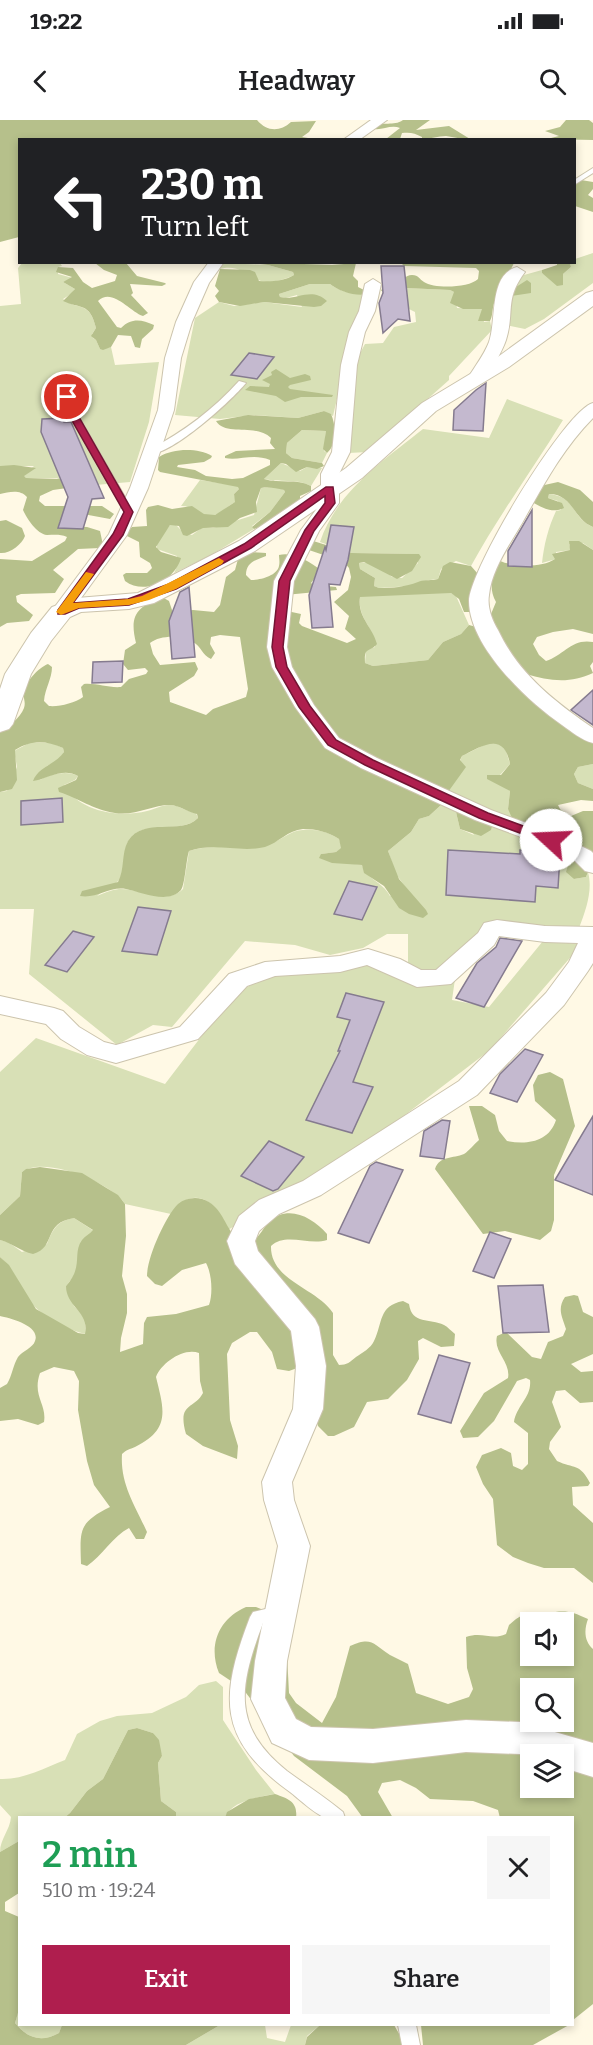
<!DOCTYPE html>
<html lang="en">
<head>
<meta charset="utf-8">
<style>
  :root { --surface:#fff; --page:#f6f6f6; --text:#202124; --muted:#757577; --accent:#af1e4e }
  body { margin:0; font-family:Bitter,serif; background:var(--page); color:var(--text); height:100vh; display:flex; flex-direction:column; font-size:22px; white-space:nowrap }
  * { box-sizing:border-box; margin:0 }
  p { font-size:20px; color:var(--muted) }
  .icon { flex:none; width:33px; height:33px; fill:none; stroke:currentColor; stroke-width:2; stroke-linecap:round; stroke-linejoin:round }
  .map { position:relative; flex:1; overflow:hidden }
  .side { position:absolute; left:18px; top:1696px; width:556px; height:210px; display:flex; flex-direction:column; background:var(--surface); border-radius:0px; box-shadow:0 3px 9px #0003 }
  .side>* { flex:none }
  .hud { position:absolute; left:18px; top:18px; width:558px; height:126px; border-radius:0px; box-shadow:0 3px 9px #0003; background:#202124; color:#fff; overflow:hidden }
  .buttons { position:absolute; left:520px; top:1492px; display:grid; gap:12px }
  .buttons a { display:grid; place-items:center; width:54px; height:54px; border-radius:0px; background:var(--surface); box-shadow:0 3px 9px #0003; font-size:30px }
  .pin { position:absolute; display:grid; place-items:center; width:51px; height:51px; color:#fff; margin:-26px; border:3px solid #fff; border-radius:50%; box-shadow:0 2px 6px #0007 }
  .me { position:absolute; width:66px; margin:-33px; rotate:290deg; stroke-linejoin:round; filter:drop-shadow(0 0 4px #0008) }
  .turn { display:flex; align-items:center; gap:21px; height:126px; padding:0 24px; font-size:27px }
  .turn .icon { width:78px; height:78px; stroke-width:2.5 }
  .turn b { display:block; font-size:42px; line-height:51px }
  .round { display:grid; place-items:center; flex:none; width:63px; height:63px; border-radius:0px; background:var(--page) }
  .head { display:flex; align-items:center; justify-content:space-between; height:102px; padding:0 24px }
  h1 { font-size:36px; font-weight:600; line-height:45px; color:#1e9e55 }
  .primary-button { display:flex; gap:12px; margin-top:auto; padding:12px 24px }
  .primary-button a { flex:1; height:69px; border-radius:0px; background:var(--accent); color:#fff; font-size:24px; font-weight:600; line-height:69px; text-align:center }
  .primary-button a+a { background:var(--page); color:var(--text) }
  .status { display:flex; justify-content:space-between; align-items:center; height:42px; padding:0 30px; background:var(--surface); direction:ltr }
  .status svg { height:16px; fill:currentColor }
  header { display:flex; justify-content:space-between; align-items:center; height:78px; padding:0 24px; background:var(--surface); font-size:27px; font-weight:600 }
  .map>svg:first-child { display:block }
</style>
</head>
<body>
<div class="status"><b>19:22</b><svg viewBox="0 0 49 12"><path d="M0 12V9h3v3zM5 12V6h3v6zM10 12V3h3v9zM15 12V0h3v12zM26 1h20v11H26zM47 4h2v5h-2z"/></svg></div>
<header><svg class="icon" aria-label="back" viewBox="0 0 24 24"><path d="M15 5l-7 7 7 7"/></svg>Headway<svg class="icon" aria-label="search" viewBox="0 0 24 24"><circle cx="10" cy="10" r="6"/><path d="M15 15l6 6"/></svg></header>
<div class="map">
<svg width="593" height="1925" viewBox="0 0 593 1925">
  <rect width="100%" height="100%" fill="#fff9e5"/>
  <g fill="#d8e0b6">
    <path d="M593,133V163L544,199L525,209L501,204L516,167H509L524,155L542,150V153L563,165V154L571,147L570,143L574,142L575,139Z"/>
    <path d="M22,143H60L62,146L58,147V154L73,158L63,162L75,169L71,174L63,179C78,191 89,180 96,208L92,214L93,218L96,220L100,229L111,227L115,245L159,242L149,302L130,362L72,367L57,358H26L23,356L34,346H0V186L21,184L18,148Z"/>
    <path d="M224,143L268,145L293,152L294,155C287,159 269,164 261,161C246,156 239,144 220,149Z"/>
    <path d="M310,164H330C340,172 355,175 367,174L356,196L333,296L324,291L298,298L253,295L220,299L175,295L195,198L219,182L234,186L264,182L302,187L297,175L286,178L280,177L279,174Z"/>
    <path d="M405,168L450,170L454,172L457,188L482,189L484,202L490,201L492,210L449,256V260L368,332L348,333L357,239L365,224L383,223L394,207L416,202L415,192L403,186Z"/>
    <path d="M507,279L563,300C533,349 499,395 471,446L456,441L441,449L438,459L422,461L411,466L379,468L374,466L375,458L360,449L359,443C369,440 385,449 392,457L402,458L418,443V434L352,433L320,422C337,371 383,341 423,309L489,318Z"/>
    <path d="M302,310L326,311L324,331L327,333L322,343L292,338L286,333L287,323Z"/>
    <path d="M281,343L300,351L307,347L322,348L311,366C296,358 280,363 264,359Z"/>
    <path d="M200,360L239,366V369L234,374L236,382C228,385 222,393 215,395C204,399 193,385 181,386Z"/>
    <path d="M276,367L284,370L285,372L270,392L252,406L254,409L211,435L174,453L176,449L177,436L157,429V421L170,405L175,404L183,412L192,415L203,407L213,408L254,395L261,368Z"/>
    <path d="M549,374C576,376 572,399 593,407V430L583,423L569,424L571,430L556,432V439L542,443C544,425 548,408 556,391L561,390L558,381L548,378Z"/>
    <path d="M412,473H451L456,476L469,505L461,514L443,522L428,540L373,546L365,543L366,530L375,527C374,505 357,499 360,476Z"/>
    <path d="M31,622L52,623L63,628L64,632L59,640L47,646L40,660C50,654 67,650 78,656L75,660L64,665C80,692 118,698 147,691C155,689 162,685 170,685C179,685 187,692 196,693L198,698C183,713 154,702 136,713C119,723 129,747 119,760C115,765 103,771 97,776C104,773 111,770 119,769C140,768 165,786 183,769L189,731C215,722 243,732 269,724C281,721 290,710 303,710C317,709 328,712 339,719L342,728L336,732L321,734L347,743L362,745C367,760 382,761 390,776L406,768L396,754L388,731L411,712L419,699L429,696L441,685H448L456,692L460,709L474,715L448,672L462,636L488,623L500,624L506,631L510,644L500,655H488L510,671L508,689L570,739L567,743L574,759L586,757L588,752C593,770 586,790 579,808L490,805L457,845L452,880L489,887L543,821L582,824L490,930L384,1011L228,1110C217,1081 194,1063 171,1094L125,1084C112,1063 44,1035 22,1052L20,1076L0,1095V952L36,918L165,964L233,875L278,850L320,853L375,844L408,845V814H387L363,828L330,835L295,825L245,821L172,907L153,905L117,925L29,854L34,789H0V672L7,671L17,647L14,631Z"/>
    <path d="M593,644V669L578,663L574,654L578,647Z"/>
    <path d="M74,1098L94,1111L79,1130L77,1152L66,1166L74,1186L85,1198L86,1214C69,1211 38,1194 29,1180C19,1165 14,1149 0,1137V1120L8,1122L22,1132L47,1124C53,1109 57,1101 74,1098Z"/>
    <path d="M216,1561L223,1567V1600L256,1650L275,1674C259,1677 231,1681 225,1698H176V1692L161,1681L158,1643L162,1636L153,1613L137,1608L128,1610L103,1659L87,1671L70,1693L64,1698H20L19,1721L0,1732C0,1719 10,1710 11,1697L0,1685V1659C23,1660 44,1648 65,1640L77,1614L100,1601L117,1596L152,1593L186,1577L199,1565Z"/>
    <path d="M19,1887L20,1905H62L59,1913C41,1923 27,1918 15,1903Z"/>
    <path d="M220,1905H265L267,1918L285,1922L291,1905H320L307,1916L305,1925H186Z"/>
  </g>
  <g fill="#b6c08b" fill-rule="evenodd">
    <path d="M0,0H257C267,12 280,12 291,2L316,1L309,12L302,17L314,19L20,20L19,117L0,122Z"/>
    <path d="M403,0H430L416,10L449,6L470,19C461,19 454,17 446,16C438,16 431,19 422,19V17C415,13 410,12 402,13L400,19H386L400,8C390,4 380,12 371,8C384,0 393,7 403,0Z"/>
    <path d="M566,0H589L593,3V20L547,19L559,16L545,11L560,7Z"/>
    <path d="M581,60L593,62V69L588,75L593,78V92L575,86L574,61Z"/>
    <path d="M245,142L332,145L356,143L353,156L358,161V167L368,172L367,174C357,177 338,171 330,164H310L279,174L280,177C297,181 311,166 327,181L321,186L314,187L264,182L240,186L219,182L215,176L219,171L215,166L220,149L250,150L255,152L259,161C270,162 285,161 294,155L293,152L268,145Z"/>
    <path d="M400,142L514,143L509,153L501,160V163L516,167L527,160L531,163V173L497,178C491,185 494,193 490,201H478L482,189H463L450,183L454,172L450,170L405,168L381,171C383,165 389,164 396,162C403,161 405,155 412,155C419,155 419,159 424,162C434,169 469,168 478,159L479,151L476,148L404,146Z"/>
    <path d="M95,143H126L137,156L165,163L166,164L162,166L130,164L133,173L131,175L148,193L143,196C129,191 112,167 98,181L117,207L121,208C131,198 141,199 154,205L153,209L142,219L140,228L135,227L131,216L118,215L111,227L103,230L100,229L96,220L91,216L96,208C90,182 80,189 63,181L75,169L63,162L72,157L56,152L58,147L73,148L83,162L92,168L115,161L117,155L104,150Z"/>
    <path d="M557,143H570L571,147L563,154V165L557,166L542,153V150L557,145Z"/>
    <path d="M276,249L290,258L305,254L310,256L311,260L290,265L288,267L290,269L333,275L332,277H301L285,282L276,276L245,270L250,266L269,267L270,264L262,260L272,255L271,252Z"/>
    <path d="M324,291L331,294C336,305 337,325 327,333L323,329L326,311L302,310L287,323L286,333L292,338L322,343L324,346L317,349L307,347L296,352L286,344L281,343L264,359C280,364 296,358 311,366V371L300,376V381L268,404L254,409L252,407L270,392L285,372L284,370C276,368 269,367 261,368L256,382L257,392L240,398L228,407L203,408L187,416L183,415L179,406L170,405L156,427L161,432L181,438C175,460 145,476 125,461L123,455L126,453H147L152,448L150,443L140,437L139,422L125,415L132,407L147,406L146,390L148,387L158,385L172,389L192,386L204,394L215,395L235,382L234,374L239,369L238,367L160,352L158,350L159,337C174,328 198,328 212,336L211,338L204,342L178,345L177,347L195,350L206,356L232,359L243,358L270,345V340C253,333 239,341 225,338V336L236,331L275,329L270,323L271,318C257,303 226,317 216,301L248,295L298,298Z"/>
    <path d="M14,345L36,348L24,356L26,358L62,359L67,368L53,370L40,376L39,381L45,386H102L114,394L110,399L83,394L62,396L59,403L62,406L87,407L100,411L103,425L100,428L78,429L53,450L64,459L55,473L21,474L16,476L17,482L33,495L29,501L7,503L0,507V439L32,441L65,421L67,417C60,414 55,415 47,415C37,414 27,399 23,390L27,377C20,369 9,372 0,374V346Z"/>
    <path d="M558,362L580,370L593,382V407C573,399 573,374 549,374L548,378L562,383L564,388C552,394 541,387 530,381L540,366Z"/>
    <path d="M6,400L22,408L25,416C22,424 10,434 0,433V401Z"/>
    <path d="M310,420L352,433L419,434L421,437L412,451L397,459L364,442L359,443L360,449L375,458L374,466L379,468C393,468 405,467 418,462C425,459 432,461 438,459L443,446L450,442L471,446L478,454L472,489L470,492H464L459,479L451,473L360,477C357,497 372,506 377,524C369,533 364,526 365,543L373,546L428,540L443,522L461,514L469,505L480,508L492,501L491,494L496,482C488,468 492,454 500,441C514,447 542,448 555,439L552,434L570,430L569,421H579L593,430V514L573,509L553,512L537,517L533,524L539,535L546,541C564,535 572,518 593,522V542L590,546L593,553C570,564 549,561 526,554L545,592L593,622V644L578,647L574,654L578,663L593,669V681L581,680L558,685L560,689L571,696L583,691H593V739L584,742L588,752L586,757L574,759L566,752L570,739L512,698L508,689L510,671L487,659V655H501L510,644C504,611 482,626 462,636L460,640L466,647L448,672L492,706L491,710L481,716L460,709L456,692L448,685H441L429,696L419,699L411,712L388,731L399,759L426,790L428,794L423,798L409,794L399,788L384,766L364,753L362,745L332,743L319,738L321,734L336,732L341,728L339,719C328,712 317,709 303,709C288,710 278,723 265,727C240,733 214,722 189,731C186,739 185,768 180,771C167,784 141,772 126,769C109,766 97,779 80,776L82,771L118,762C125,749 121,734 128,721C144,696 180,716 198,698L197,694C187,692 179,685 170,685C152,685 136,696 115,693C91,689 81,679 59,672L58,668L76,660L78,656C63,647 47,659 33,661C38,647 56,644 64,632L63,628C45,620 31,620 15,630L17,660L12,669L0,672V613C9,606 20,598 24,588C26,582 23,579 24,573C25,562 38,548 48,544L52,547C52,559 45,568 44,581L49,586C59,587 75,583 83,577L81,567L84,564C97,563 108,568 121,567L129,559L146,554L148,551L145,548L128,550L123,544L125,530L136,523C129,495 137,487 162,477L169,481L173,493L193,490L214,492L220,485L226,457L235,450L238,439L250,432L266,433V436C256,440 246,442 246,455L251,460C260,460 277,456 279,446C280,442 279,438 279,435C293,431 310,442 321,450L311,463L314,465L336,467L337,470L285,475L287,491L301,494L299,503L302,506L347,523L356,519L345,509L349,496L334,482L348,470L351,457L349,448L344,442L306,429ZM220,515L240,517L248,569L246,577L213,589L206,595L170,582L169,572L194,556L198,549L195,542L160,545L153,534L150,523C161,515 181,515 193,522C201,526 202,535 211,539L215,533L210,524L211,517Z"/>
    <path d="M550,952L563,959L575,1006L554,1055V1100L551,1111L540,1120L505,1111L483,1114L435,1049C440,1035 453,1039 464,1034C469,1031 474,1024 479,1020L469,986H482L495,995L499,1011L507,1021C527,1025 549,1022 556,1000L535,981L533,965L538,955Z"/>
    <path d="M40,1047L82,1053L118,1075L125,1084L126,1116L122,1156L127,1174V1193L121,1218L120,1232L143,1224L144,1203L147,1197L176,1194L209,1185C213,1174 212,1154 206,1143L182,1150L162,1166L155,1164L147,1156C147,1138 165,1097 178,1084C187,1077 199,1076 209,1082C223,1091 225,1106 236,1118L253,1121C260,1116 263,1108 269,1102C288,1084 312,1097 327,1114V1120C309,1126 286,1112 271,1126C270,1161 317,1168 333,1193V1235L339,1245C347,1245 350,1242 356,1237C362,1233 371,1228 374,1221C383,1203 378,1186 403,1181L409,1184C412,1205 430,1198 444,1205C448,1207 451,1211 455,1214L454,1226L441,1227L423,1218L418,1221L419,1239L407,1260L388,1279L367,1282L354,1307L334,1316H328L318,1306L300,1247L289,1251L277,1249L272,1232L257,1212H250L232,1223L227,1234L230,1300L238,1326L237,1339L203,1326L186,1314C177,1282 194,1290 203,1273L200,1261L199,1233C184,1227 161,1243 156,1257C164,1290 171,1309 135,1327C130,1329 126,1330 122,1334C120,1364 135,1385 147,1412L144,1419H136L129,1408C113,1416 102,1436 87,1446L81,1444C80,1410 78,1403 110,1387L94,1365L87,1341L78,1290L79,1261L74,1251L54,1247L40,1253C32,1276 47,1284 44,1302L38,1305L18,1299L0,1301V1268L7,1264C12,1256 13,1245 18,1237C22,1231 33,1228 35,1221C41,1206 10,1198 0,1196V1137L9,1145L36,1189L78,1213L85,1214C90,1192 66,1187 66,1166C84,1146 72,1134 82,1120C85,1116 90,1114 93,1110L74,1098C42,1103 57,1127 33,1134C20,1131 12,1123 0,1120V1095L20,1076L22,1052L26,1049Z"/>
    <path d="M574,1175L578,1176L583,1192L593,1197V1234L571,1244L581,1252L593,1251V1282L580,1283L565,1270L556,1271L552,1282L561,1307L550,1322L549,1329L557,1341C574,1349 580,1343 590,1363L588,1366L572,1367L573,1385L593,1403V1463L574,1448H544L528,1443L513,1437L497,1425L493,1379L483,1364L476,1347L482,1335L501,1328L511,1333L513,1346L522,1350L528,1344V1313L514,1302C516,1286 532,1277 530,1260L526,1258L517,1261L494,1301L478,1317L463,1318L460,1311L484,1273L508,1258C511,1242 493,1232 497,1216L506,1212L532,1237L541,1239L548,1222L563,1216L566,1209C562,1196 557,1189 565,1177Z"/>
    <path d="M246,1487H256L266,1491L287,1534L289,1573L296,1583L322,1603L336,1577L350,1526C372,1516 373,1524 390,1535C396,1538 402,1541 408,1544L416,1573L448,1584L469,1577L473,1569L467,1548L466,1517C483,1511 491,1521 506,1514L509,1505C528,1488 527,1497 547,1493C566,1490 571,1491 588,1499C584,1510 584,1521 593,1529V1884L573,1900V1698H500L498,1690L473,1681L430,1679L416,1668L400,1660L382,1663L378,1672L393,1698H363L347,1676L294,1636L243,1569L219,1553C208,1526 218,1499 246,1487ZM531,1503H564V1536H531ZM531,1569H564V1602H531ZM531,1635H564V1668H531Z"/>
    <path d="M137,1608L153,1613L159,1620L162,1636L158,1643L161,1681L176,1692V1698H64L70,1693L87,1671L103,1659L128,1610Z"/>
    <path d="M275,1674C289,1679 298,1682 296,1698H225L227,1692L249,1679Z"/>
    <path d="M19,1721V1773L5,1782V1791L19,1797L20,1886L15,1903C27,1918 41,1923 59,1913L62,1905H220L186,1925H0V1732Z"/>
    <path d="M320,1905H394L401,1917L410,1925H305L307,1917Z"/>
    <path d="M421,1905H569L533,1925H423Z"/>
  </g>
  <g fill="#c4b9cf" stroke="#857b8f" stroke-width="1.5">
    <path d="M381,146H404L410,201L398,199L383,213L379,183L383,173Z"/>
    <path d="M249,233L274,237L257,259L231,255Z"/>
    <path d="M486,263L483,311L453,310L454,290L476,270Z"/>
    <path d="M64,298V302H71L104,378L92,379L83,409L58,408L68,377L41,312L42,299Z"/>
    <path d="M532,390V447L508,446V431Z"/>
    <path d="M331,405L354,407L348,440L340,465L329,464L333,507L312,508L309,475L325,427L326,430Z"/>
    <path d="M189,467L195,537L172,539L169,501L180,472Z"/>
    <path d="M123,541L122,562L92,563L93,542Z"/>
    <path d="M593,570V605L571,590Z"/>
    <path d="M62,678L63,702L21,705V681Z"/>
    <path d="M448,730L520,734V730L554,733L560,736L558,768L536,766L535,782L446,775Z"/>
    <path d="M349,761L377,767L362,800L334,794Z"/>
    <path d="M138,787L171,791L157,835L122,831Z"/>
    <path d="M73,811L94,817L67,852L45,845Z"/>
    <path d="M500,818L522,821L484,887L456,878L477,843L496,827Z"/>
    <path d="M346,873L384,882L353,962L373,967L352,1013L306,1000L340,931H338L350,900L337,897Z"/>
    <path d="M525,929L543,935L517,982L490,973L500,954Z"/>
    <path d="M593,996V1075L555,1060Z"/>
    <path d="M442,1000L450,1001L444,1039L420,1036L424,1011Z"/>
    <path d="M269,1021L304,1037L278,1069L273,1071L241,1056Z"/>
    <path d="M376,1042L403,1050L369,1123L338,1113L370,1046Z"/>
    <path d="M490,1112L511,1119L494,1158L473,1151Z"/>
    <path d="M543,1165L549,1212L503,1213L498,1166Z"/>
    <path d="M439,1235L470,1243L451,1303L418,1294Z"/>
  </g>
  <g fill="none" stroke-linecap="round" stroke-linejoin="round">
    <defs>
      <g id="service">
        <path d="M593,48V53L574,65V60Z"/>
        <path d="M239,261L246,263C231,281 172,335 149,334V330C183,312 213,290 239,261Z"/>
        <path d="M60,263L67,265L75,290L133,391L132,393L125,391L67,290L59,265Z"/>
        <path d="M278,1486L283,1488L286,1493L283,1498L263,1503C240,1565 230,1605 287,1651C306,1665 325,1677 343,1692L345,1698C339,1698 333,1699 327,1698C318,1697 298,1678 290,1672C216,1619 220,1575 250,1497L253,1492Z"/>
        <path d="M398,1905H416L420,1925H402Z"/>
      </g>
      <g id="minor">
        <path d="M371,0H387L359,20H343Z"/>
        <path d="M209,142H224L209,163L192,202L181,238L174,290L148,368L127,415L68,496H54L51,492L109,414L130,368L158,290L165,238L176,202L194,162Z"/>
        <path d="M517,147L525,152C504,180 515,191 506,220C501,235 491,249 482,262H470L468,258C475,246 484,235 489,222C497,201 488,155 517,147Z"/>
        <path d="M373,159L381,164L375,191L365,212L357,245L350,332L339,354V383L319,411L294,461L287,527L292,547L314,585L339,618L377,638L491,690L559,715L591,731L593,733V753L585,751L575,741L543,725L475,700L361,648L325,628L295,587L272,547L267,527L274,461L301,410L321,383V354L332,332L341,245L349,212L359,191L365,164Z"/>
        <path d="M593,283V298C565,326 545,362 526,396C513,420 492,447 489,475C487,487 492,500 498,510C519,554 554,581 593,608V623C581,620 572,612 562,605C527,581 469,526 469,481C469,450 565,290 593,283Z"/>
        <path d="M497,800L545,806L593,807V843L588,851L564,885L477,975L321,1075L279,1094L259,1111L255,1121L258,1131L315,1199L319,1207L326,1246L323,1289L292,1362L294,1380L310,1426L287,1541L285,1578L296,1599L311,1607L373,1609L466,1600L520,1602L593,1623V1657L564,1648V1635H531V1638L520,1634L466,1632L373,1643L309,1640L272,1623L251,1579L255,1541L278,1426L264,1380L262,1362L293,1289L296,1246L291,1211L235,1144L227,1121L239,1096L259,1080L303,1061L459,961L546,873L569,842L578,823L545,822L499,816L494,825L451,864L417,867L367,845L340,852L275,856L247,866L198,919L116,943L87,935L61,919L46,904L0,894V876L54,888L63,891L79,907L104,922L116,925L180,907L229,854L265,842L340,836L368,829L400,839L421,850H436L478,813L484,803Z"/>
      </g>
      <path id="tertiary" d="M593,171V186L509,247L436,291L362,358L255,431L154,483L129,489L81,492L70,497L51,521L31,554L13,604L9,609L0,612V569L5,554L31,513L52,487L77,478L138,473L239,421L346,348L422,283L495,239L586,173Z"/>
    </defs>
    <use href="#service" stroke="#ccc4ad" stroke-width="2"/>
    <use href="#minor" stroke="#ccc4ad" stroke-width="2"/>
    <use href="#tertiary" stroke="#ccc4ad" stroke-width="2"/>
    <use href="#service" fill="#fff" fill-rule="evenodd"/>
    <use href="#minor" fill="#fff" fill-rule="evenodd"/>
    <use href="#tertiary" fill="#fff" fill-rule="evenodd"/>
  </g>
  <path fill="#af1e4e" stroke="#721433" stroke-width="1.5" d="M64,275L71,277L75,290L133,392L123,415L73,483L128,479L169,464L244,424L326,367H333L335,383L314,411L290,461L283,527L287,547L310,586L336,620L373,640L488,693L556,718V723H547L479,698L365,645L328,625L299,587L276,547L272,527L279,461L305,410L325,383V376L251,428L176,469L129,485L79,488L65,494H58V490L113,414L124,392L66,290Z"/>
  <path fill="#f59e0b" d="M219,438L224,441L222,444L176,469L149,480L129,485L79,488L61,495L56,492L86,452L94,454L73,483L129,479L142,476Z"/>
</svg>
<div class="buttons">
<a><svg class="icon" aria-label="sound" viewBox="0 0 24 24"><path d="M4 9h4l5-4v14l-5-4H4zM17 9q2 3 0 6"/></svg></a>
<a><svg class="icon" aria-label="search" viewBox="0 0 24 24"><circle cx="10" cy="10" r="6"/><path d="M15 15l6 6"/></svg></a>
<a><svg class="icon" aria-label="layers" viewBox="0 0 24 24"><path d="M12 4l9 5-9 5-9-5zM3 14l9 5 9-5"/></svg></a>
</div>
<div class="pin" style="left:67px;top:277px;background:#d93025"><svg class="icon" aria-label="arrive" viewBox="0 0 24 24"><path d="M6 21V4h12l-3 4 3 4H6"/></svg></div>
<svg class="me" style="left:551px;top:720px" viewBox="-20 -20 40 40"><circle r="19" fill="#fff"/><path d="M0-13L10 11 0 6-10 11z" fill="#af1e4e"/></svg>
<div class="hud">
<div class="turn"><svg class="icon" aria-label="left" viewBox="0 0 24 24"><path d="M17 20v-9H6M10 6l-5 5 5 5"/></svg><div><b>230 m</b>Turn left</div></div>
</div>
<section class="side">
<div class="head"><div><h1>2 min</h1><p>510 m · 19:24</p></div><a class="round"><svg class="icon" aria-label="close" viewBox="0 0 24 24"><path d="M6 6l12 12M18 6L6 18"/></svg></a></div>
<div class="primary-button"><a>Exit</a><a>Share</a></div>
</section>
</div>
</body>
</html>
